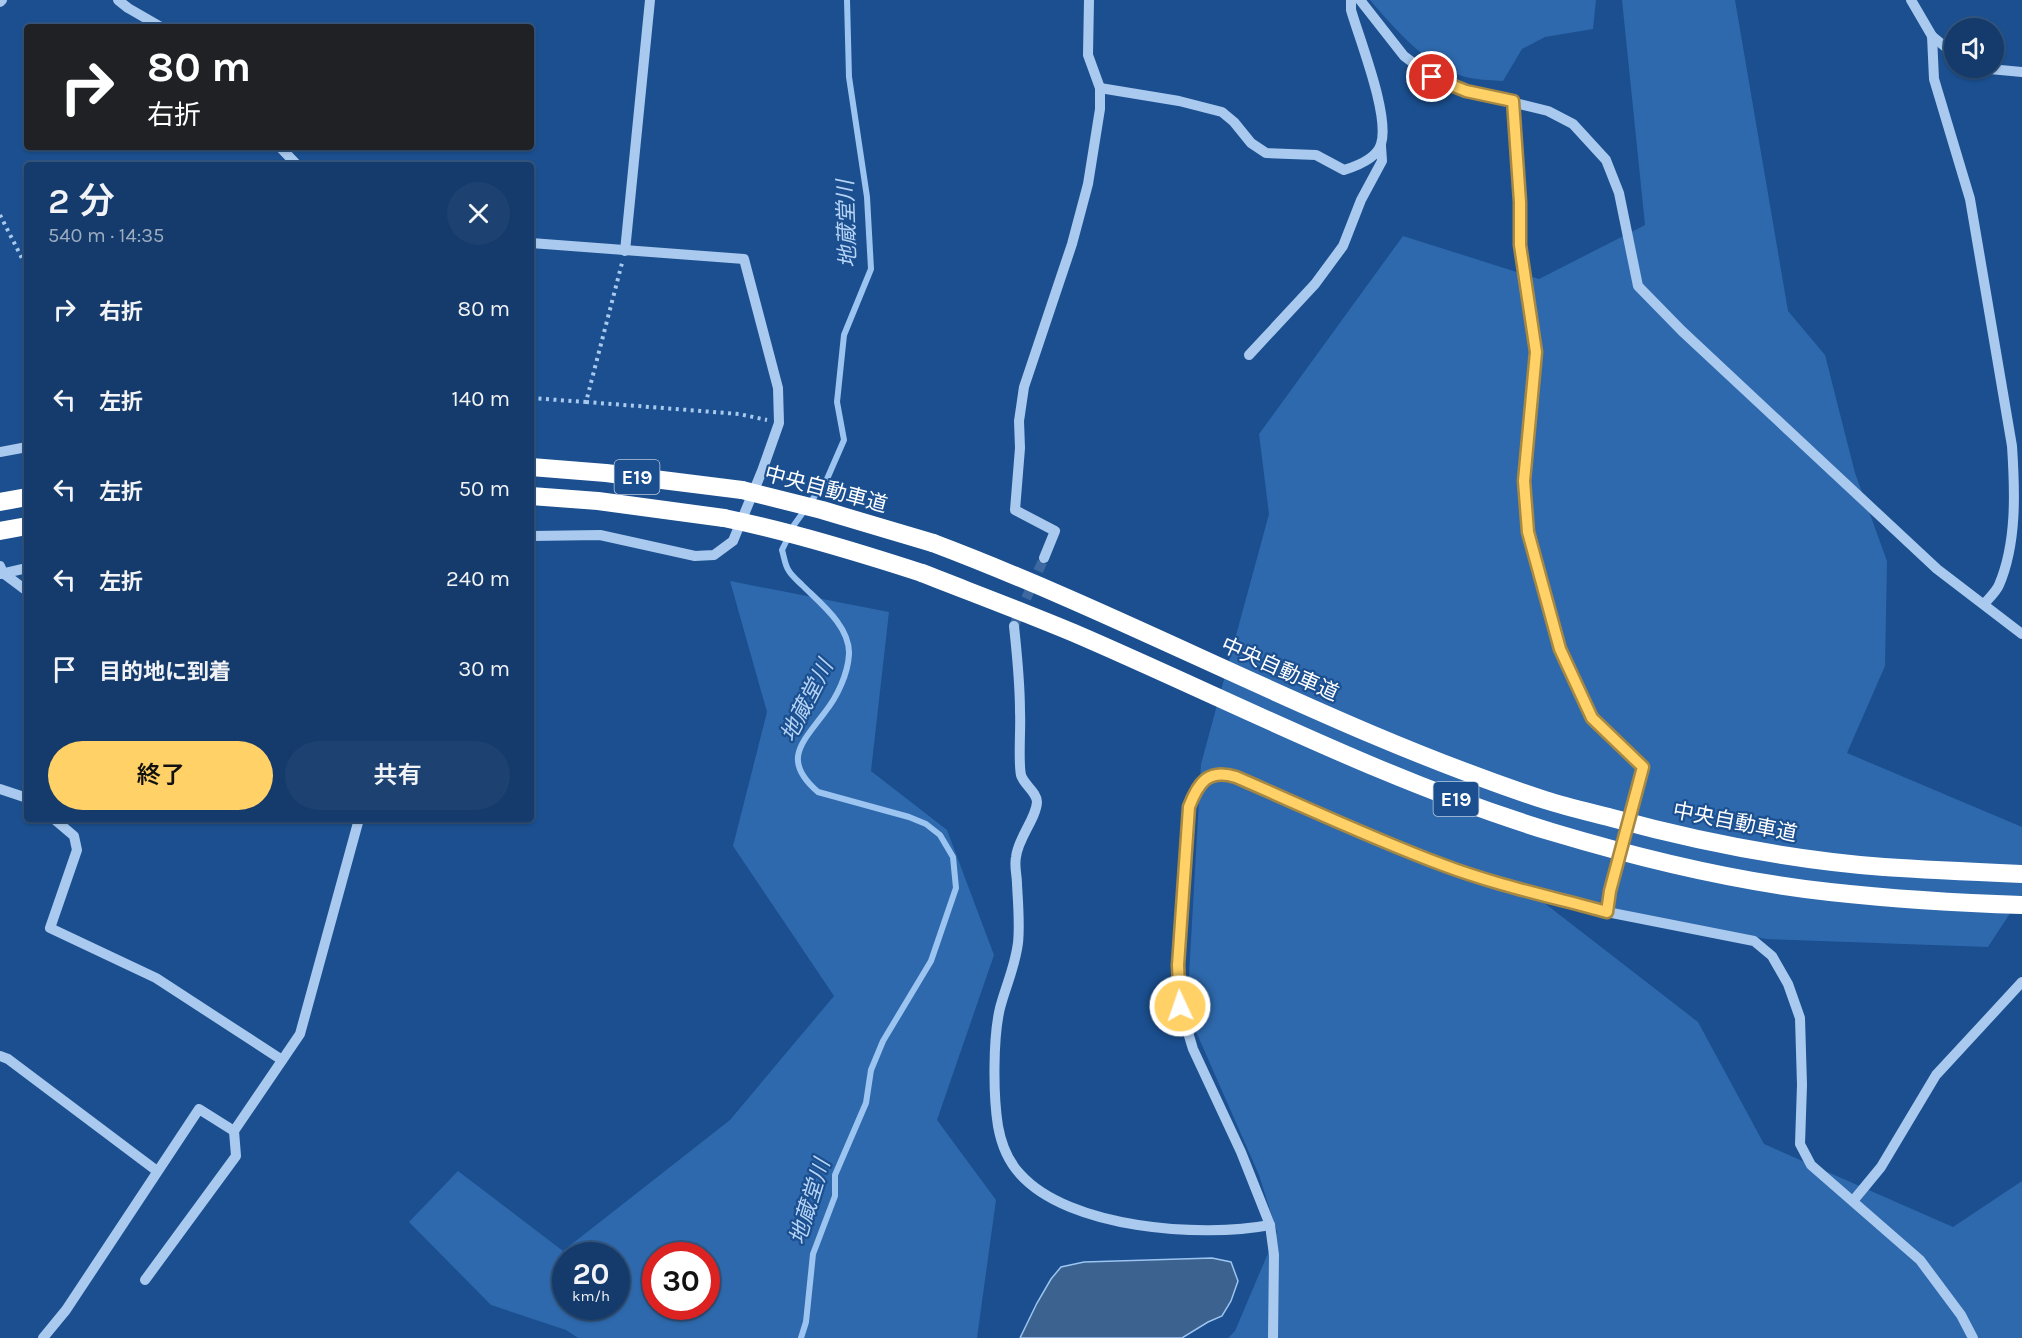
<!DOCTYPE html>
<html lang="ja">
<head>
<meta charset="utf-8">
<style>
  :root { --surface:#143b6b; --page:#1d4271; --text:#f1f3f6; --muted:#9dadc1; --line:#33557e; --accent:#ffd166 }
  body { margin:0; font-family:Karla,"Noto Sans JP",sans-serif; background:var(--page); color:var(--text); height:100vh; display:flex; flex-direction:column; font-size:22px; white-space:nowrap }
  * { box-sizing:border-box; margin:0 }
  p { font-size:20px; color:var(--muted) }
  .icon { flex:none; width:33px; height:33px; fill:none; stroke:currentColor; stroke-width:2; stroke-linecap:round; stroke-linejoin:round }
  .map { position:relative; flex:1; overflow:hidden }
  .drawer { position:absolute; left:24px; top:162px; width:510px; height:660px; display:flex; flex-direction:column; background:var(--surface); border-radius:6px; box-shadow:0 2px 4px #0004,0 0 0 2px var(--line) }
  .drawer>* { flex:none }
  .banner { position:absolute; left:24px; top:24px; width:510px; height:126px; border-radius:6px; box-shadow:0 2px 4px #0004,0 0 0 2px var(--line); background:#202124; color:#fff; overflow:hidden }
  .tools { position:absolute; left:1944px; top:18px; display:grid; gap:12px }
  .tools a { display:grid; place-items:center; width:60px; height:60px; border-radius:50%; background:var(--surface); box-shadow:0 2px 4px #0004,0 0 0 2px var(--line); font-size:30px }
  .speed { position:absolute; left:552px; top:1242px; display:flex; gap:12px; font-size:30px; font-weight:700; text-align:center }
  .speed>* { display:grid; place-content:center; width:78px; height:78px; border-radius:50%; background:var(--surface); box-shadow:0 2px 4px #0004,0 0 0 2px var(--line); line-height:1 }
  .speed small { font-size:15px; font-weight:400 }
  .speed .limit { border:9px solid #d22; background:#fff; color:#111 }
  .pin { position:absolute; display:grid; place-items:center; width:51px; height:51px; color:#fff; margin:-26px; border:3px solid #fff; border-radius:50%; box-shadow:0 2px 6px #0007 }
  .me { position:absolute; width:66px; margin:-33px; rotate:357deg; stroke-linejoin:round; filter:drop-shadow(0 0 4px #0008) }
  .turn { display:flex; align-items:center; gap:21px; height:126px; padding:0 24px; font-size:27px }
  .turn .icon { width:78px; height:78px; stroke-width:2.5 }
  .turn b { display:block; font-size:42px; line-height:51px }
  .round { display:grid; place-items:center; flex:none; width:63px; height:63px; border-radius:32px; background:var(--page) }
  .summary { display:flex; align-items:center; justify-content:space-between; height:102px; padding:0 24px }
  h1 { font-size:36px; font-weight:600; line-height:45px }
  .primary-button { display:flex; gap:12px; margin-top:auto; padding:12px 24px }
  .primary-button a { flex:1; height:69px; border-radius:36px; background:var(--accent); color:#111; font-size:24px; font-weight:600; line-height:69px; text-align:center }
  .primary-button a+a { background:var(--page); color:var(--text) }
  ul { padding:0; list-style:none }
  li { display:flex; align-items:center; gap:18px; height:90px; padding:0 24px }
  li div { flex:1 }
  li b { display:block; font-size:22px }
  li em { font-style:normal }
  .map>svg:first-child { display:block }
</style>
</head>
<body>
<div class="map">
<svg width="2022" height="1338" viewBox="0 0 2022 1338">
  <rect width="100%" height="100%" fill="#1b4f8f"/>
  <g fill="#2e69ad" fill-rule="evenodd">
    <path d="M1370,0H1596L1593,29L1545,37L1522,49L1503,81C1490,80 1474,80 1462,76C1427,66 1393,27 1370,0Z"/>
    <path d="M1622,0H1735L1788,311L1825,355L1855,473L1887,561L1885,666L1847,753L2022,827V895L1988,947L1766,939L1534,895L1698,1022L1764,1144L1953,1227L2022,1181V1338H1228L1235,1331L1277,1232L1259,1175L1187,1011L1201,764L1269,514L1259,434L1403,236L1539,279L1645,225Z"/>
    <path d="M730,581L889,612L871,771L947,830L994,955L937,1120L996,1200L977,1338H578L566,1330L491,1305L409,1222L458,1171L563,1251L730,1120L834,996L733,846L767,712ZM566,1256H616V1306H566ZM656,1256H706V1306H656Z"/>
  </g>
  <path fill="#3c6290" stroke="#9cc4f0" stroke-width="1.5" d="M1212,1258L1231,1262L1238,1281L1231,1301L1222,1316L1208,1322L1182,1338H1020L1037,1303L1051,1279L1061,1267L1084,1262Z"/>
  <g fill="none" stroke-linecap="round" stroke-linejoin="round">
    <path stroke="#9cc4f0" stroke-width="6" d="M801,1338L806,1322L813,1254L835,1196V1175L866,1103L871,1070L883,1041L931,961L956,888L953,857L940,835L926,824L909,817L818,792C781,760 802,743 825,712C837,697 848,674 849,654C850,626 820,603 802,585C798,581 792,576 789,571C785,566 784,556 782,550L794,525L827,479L844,440L837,402L844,335L871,269L867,197L849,77L847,0"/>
    <path stroke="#3d69a0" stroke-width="10" stroke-dasharray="10 5" stroke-linecap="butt" d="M1014,626L1044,558"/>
    <g stroke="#a9c9ee" stroke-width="4" stroke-dasharray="3 4.5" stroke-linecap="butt">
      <path d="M0,215L27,268"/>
      <path d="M531,398L586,402L622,263"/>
      <path d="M586,402L739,414L767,420"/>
    </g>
    <g stroke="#a9c9ee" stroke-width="10">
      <path d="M118,0L128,8L161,27"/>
      <path d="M1360,0L1404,56L1432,77L1465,91L1548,111L1573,124L1606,160L1619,193L1638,286L1682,331L1937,569L2022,634"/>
      <path d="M1911,0L1932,36L1954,54"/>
      <path d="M0,2L2,0"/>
      <path d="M1932,36L1934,79L1970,199L2012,446C2015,491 2017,543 1999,585C1996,592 1989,598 1984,604"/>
      <path d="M1979,68L2022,72"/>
      <path d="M1100,88L1179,101L1222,112L1234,122L1251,143L1266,153L1316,155L1344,170C1357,166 1377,158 1381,144C1390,116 1360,41 1351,10V0"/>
      <path d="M1513,101L1520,202V245L1536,352L1524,481L1528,532L1560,649L1592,718L1643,767L1641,775"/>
      <path d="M280,147L297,165"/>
      <path d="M531,243L744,259L778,388L779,423L762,471L733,541L714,555L695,556L600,535L531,536"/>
      <path d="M625,251L650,0"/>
      <path d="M1249,355L1315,284L1343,246L1361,200L1382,161L1381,146"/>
      <path d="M0,452L27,447"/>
      <path d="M1044,558L1055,531L1015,510L1020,448L1019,421L1024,387L1072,244L1088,184L1100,109V88L1088,55L1089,0"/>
      <path d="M0,566L3,573L27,591"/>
      <path d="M0,574L27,568"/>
      <path d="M1014,626C1017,654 1020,683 1020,712C1021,728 1018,761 1021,775C1024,785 1037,792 1037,802C1036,819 1018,838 1016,857C1014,866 1017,875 1017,884C1018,903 1020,924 1018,943C1015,967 1006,985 1000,1008C993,1037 993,1095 998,1126C1001,1143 1008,1161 1020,1174C1069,1229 1202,1238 1270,1225"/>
      <path d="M0,789L27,798"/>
      <path d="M54,819L74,836L77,850L50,928L156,978L282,1060"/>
      <path d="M1607,912L1610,891"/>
      <path d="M0,1056L8,1059L157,1171"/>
      <path d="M1853,1201L1881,1167L1936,1075L2022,982"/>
      <path d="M145,1280L236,1156L234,1131"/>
      <path d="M43,1338L66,1310L199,1109L234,1131L300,1034L359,819"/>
      <path d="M1273,1338L1274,1255L1270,1225L1241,1152L1193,1049L1180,1006L1178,965L1189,807C1197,787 1201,777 1225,773L1445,866L1509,886L1607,912L1754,941L1772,956L1788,984L1800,1018L1802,1085L1800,1144L1811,1165L1920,1260L1961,1315L1973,1338"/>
    </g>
    <g stroke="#fff" stroke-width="18">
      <path d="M531,467L606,473L742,490"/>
      <path d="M531,496L598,501L724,518"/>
      <path d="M0,502L27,497"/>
      <path d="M0,531L27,526"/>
      <path d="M933,543C1140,621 1334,731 1545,800C1567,807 1589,812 1612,818C1700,842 1792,860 1884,867C1930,870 1976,872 2022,874"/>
      <path d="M922,573C973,593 1024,612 1074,633C1232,701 1387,782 1552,832C1642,859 1737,882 1830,892C1894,899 1958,903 2022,905"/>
    </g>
    <path stroke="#a9c9ee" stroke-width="10" d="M1610,891L1641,775"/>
    <g stroke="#fff" stroke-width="18">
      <path d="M742,490L822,510L933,543"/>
      <path d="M724,518C792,532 857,552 922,573"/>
    </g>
  </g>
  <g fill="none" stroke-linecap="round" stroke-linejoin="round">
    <defs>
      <path id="route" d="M1180,1006L1178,965L1189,807C1198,783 1208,768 1236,777C1305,807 1373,839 1443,865C1496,885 1552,897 1607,912L1610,891L1643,767L1592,718L1560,649L1528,532L1524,481L1536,352L1520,245V202L1513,101L1466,91L1432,77"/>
    </defs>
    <use href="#route" stroke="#a68842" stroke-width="15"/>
    <use href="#route" stroke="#ffd166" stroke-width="10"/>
  </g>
  <g text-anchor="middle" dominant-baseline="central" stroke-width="4.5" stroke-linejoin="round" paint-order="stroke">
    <g fill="#1b4f8f" stroke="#bbcadd" stroke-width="1.5">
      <rect x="614.5" y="460" width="45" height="34" rx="4.5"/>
      <rect x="1433.5" y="782" width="45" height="34" rx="4.5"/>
    </g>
    <g font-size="20" font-weight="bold" fill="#fff">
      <text x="637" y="477">E19</text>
      <text x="1456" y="799">E19</text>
    </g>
    <g font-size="21" fill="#fff" stroke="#1b4f8f">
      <text transform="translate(826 489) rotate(15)">中央自動車道</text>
      <text transform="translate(1280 669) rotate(24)">中央自動車道</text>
      <text transform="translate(1735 822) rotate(11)">中央自動車道</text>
    </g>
    <g font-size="22" font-style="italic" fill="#b5d3f5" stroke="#1b4f8f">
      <text transform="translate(847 224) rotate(-92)">地蔵堂川</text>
      <text transform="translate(807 701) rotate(-63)">地蔵堂川</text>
      <text transform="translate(810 1202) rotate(-73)">地蔵堂川</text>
    </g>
  </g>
</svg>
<div class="tools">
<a><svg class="icon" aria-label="sound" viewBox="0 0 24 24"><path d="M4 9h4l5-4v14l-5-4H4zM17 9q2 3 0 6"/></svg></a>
</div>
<div class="speed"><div>20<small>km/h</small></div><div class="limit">30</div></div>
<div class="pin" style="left:1432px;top:77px;background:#d93025"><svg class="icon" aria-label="arrive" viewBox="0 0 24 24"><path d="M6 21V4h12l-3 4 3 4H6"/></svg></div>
<svg class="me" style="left:1180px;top:1006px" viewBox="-20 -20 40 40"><circle r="17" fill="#ffd166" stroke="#fff" stroke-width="3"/><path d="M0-11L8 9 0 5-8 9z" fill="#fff"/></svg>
<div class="banner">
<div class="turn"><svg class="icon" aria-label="right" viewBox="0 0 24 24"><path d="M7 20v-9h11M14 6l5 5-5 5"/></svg><div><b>80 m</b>右折</div></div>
</div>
<section class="drawer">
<div class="summary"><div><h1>2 分</h1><p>540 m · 14:35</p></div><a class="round"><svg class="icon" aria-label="close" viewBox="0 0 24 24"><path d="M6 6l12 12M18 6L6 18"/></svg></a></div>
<ul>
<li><svg class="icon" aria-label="right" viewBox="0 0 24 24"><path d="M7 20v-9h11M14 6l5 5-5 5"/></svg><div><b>右折</b></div><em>80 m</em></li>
<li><svg class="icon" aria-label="left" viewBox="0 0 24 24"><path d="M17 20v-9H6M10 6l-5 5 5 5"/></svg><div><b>左折</b></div><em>140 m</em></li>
<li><svg class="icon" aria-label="left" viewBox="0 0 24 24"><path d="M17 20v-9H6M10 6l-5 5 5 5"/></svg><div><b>左折</b></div><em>50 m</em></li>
<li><svg class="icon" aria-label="left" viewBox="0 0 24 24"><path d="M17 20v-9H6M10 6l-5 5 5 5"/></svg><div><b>左折</b></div><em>240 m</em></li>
<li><svg class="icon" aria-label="arrive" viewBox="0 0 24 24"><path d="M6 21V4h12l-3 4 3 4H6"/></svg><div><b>目的地に到着</b></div><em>30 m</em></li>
</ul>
<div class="primary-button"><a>終了</a><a>共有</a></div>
</section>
</div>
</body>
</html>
